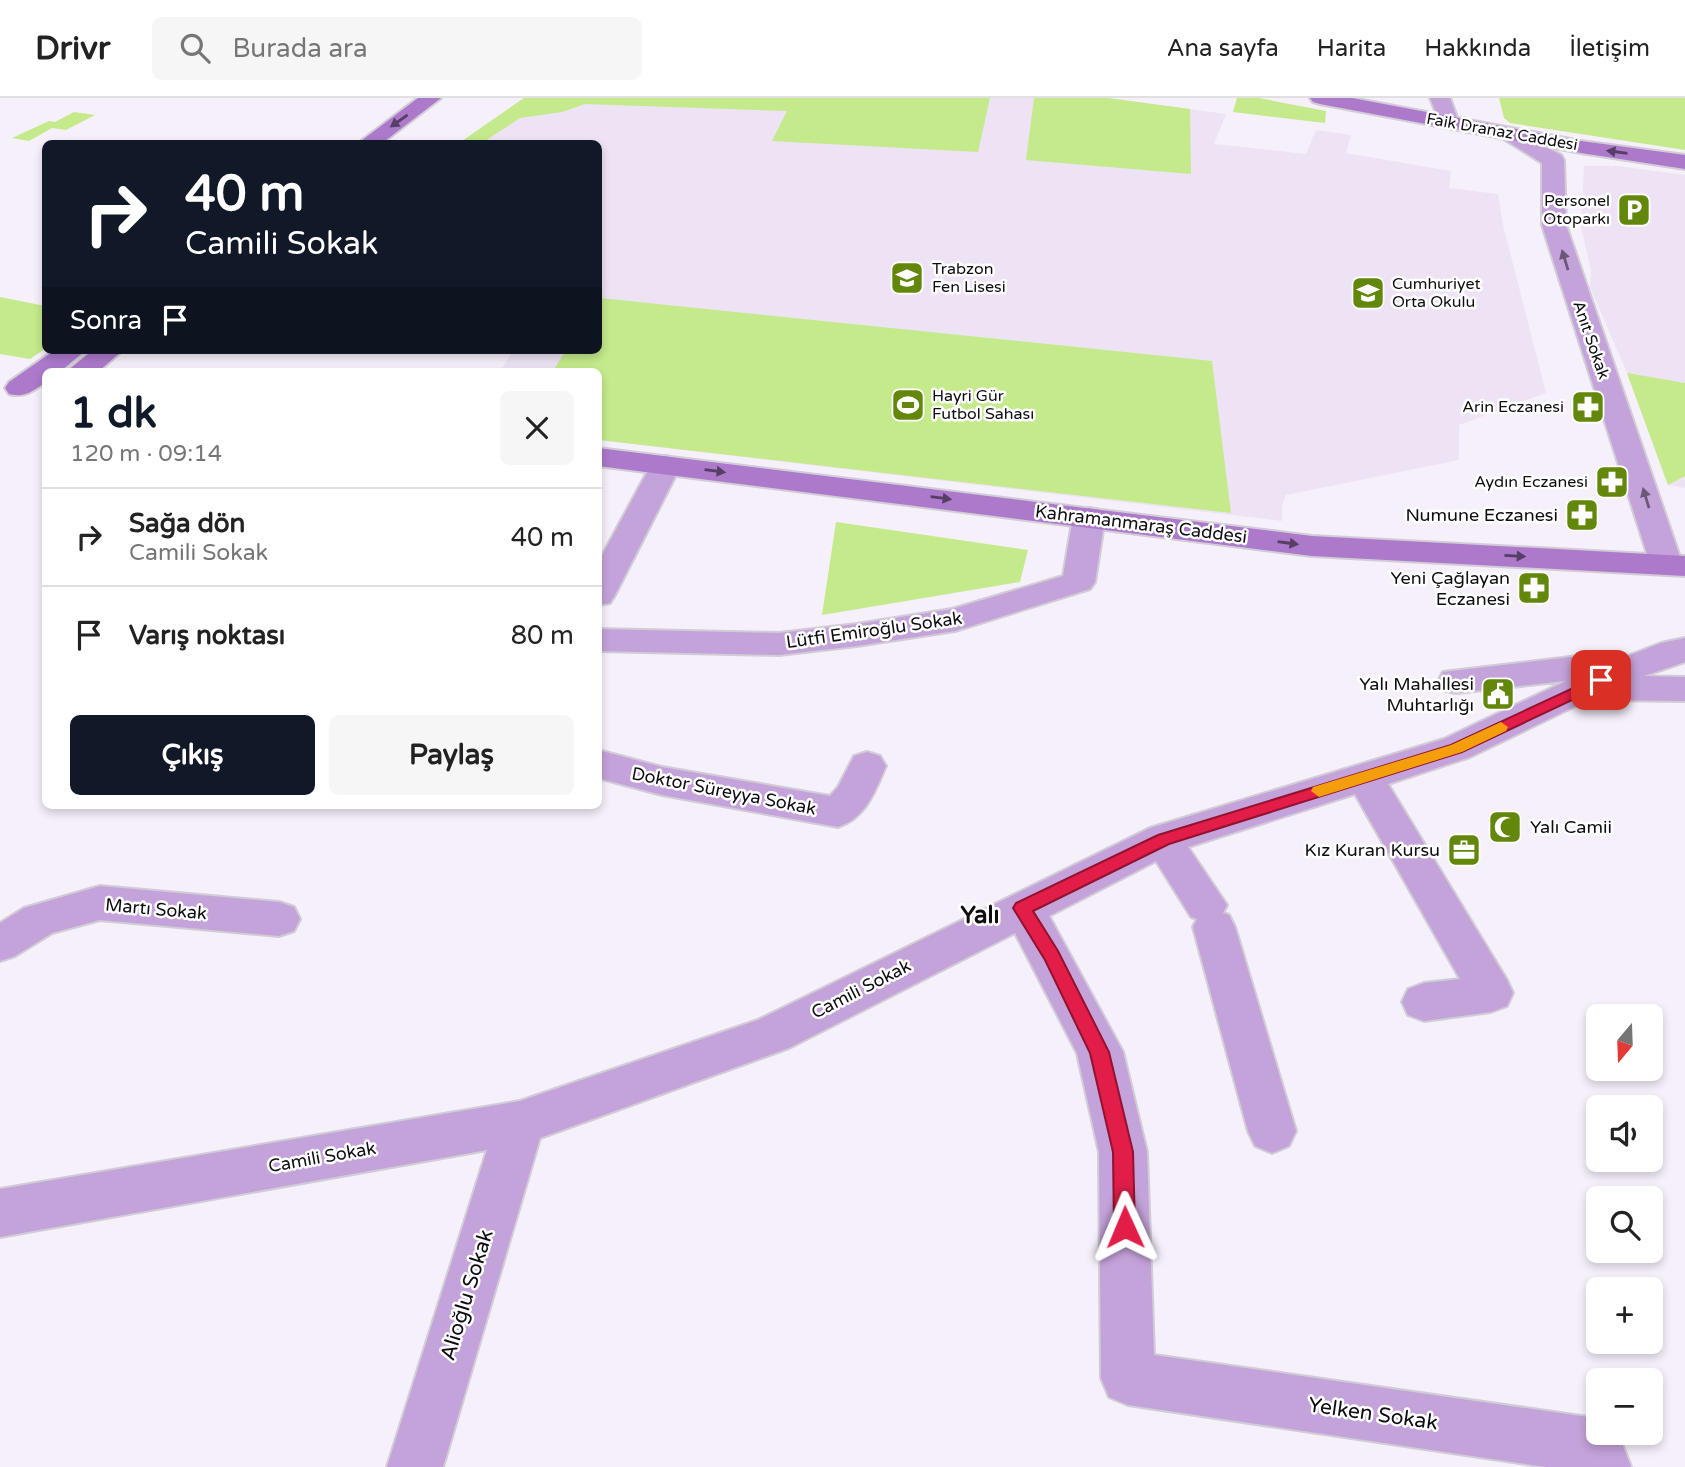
<!DOCTYPE html>
<html lang="tr">
<head>
<meta charset="utf-8">
<style>
  :root { --surface:#fff; --page:#f6f6f6; --text:#222; --muted:#767676; --line:#e0e0e0; --accent:#111827 }
  body { margin:0; font-family:"Varela Round",sans-serif; background:var(--page); color:var(--text); height:100vh; display:flex; flex-direction:column; font-size:26px; white-space:nowrap }
  * { box-sizing:border-box; margin:0 }
  p { font-size:23px; color:var(--muted) }
  .icon { flex:none; width:38px; height:38px; fill:none; stroke:currentColor; stroke-width:2; stroke-linecap:round; stroke-linejoin:round }
  .map { position:relative; flex:1; overflow:hidden }
  .side { position:absolute; left:42px; top:270px; width:560px; height:441px; display:flex; flex-direction:column; background:var(--surface); border-radius:10px; box-shadow:0 4px 10px #0003 }
  .side>* { flex:none }
  .banner { position:absolute; left:42px; top:42px; width:560px; height:214px; border-radius:10px; box-shadow:0 4px 10px #0003; background:#111827; color:#fff; overflow:hidden }
  .needle { width:46px; rotate:199deg }
  .tools { position:absolute; left:1586px; top:906px; display:grid; gap:14px }
  .tools a { display:grid; place-items:center; width:77px; height:77px; border-radius:10px; background:var(--surface); box-shadow:0 4px 10px #0003; font-size:35px }
  .pin { position:absolute; display:grid; place-items:center; width:60px; height:60px; color:#fff; margin:-30px; border-radius:14px; box-shadow:0 4px 10px #0006 }
  .me { position:absolute; width:77px; margin:-38px; rotate:359deg; stroke-linejoin:round; filter:drop-shadow(0 0 5px #0008) }
  .turn { display:flex; align-items:center; gap:24px; height:147px; padding:0 28px; font-size:32px }
  .turn .icon { width:91px; height:91px; stroke-width:2.5 }
  .turn b { display:block; font-size:49px; line-height:60px }
  .then { display:flex; align-items:center; height:66px; padding:0 28px; background:#0003; gap:14px; font-size:26px }
  .round { display:grid; place-items:center; flex:none; width:74px; height:74px; border-radius:10px; background:var(--page) }
  .headline { display:flex; align-items:center; justify-content:space-between; height:119px; padding:0 28px }
  h1 { font-size:42px; font-weight:700; line-height:52px; color:var(--accent) }
  .cta { display:flex; gap:14px; margin-top:auto; padding:14px 28px }
  .cta a { flex:1; height:80px; border-radius:10px; background:var(--accent); color:#fff; font-size:28px; font-weight:700; line-height:80px; text-align:center }
  .cta a+a { background:var(--page); color:var(--text) }
  ul { padding:0; list-style:none }
  li { display:flex; align-items:center; gap:21px; height:98px; padding:0 28px; border-top:2px solid var(--line) }
  li div { flex:1 }
  li b { display:block; font-size:26px }
  li em { font-style:normal }
  header { display:flex; align-items:center; gap:42px; box-sizing:border-box; height:98px; padding:0 35px; background:var(--surface); border-bottom:2px solid var(--line) }
  header strong { font-size:33px }
  nav { display:flex; gap:38px; margin-inline-start:auto; font-size:24px }
  .search { width:490px; height:63px; background:var(--page); display:flex; align-items:center; gap:18px; box-sizing:border-box; padding:0 24px; border-radius:10px; color:var(--muted); font-size:26px }
  .map>svg:first-child { display:block }
</style>
</head>
<body>
<header>
<strong>Drivr</strong>
<div class="search"><svg class="icon" aria-label="search" viewBox="0 0 24 24"><circle cx="10" cy="10" r="6"/><path d="M15 15l6 6"/></svg>Burada ara</div>
<nav><a>Ana sayfa</a><a>Harita</a><a>Hakkında</a><a>İletişim</a></nav>
</header>
<div class="map">
<svg width="1685" height="1369" viewBox="0 0 1685 1369">
  <rect width="100%" height="100%" fill="#f6f0fb"/>
  <g fill="#ede3f4">
    <path d="M524,0H1108L1226,16L1214,46L1306,56L1316,32L1351,37L1346,55L1451,73L1449,90L1498,96L1503,127L1546,295L1459,327V362L1286,397L1282,408V423L599,342L598,273H500L514,252H598V46H459Z"/>
    <path d="M1584,68H1618L1685,77V390L1668,387L1625,270L1590,189L1591,172L1581,129Z"/>
  </g>
  <g fill="#c4ea8b">
    <path d="M524,0H990L978,54L772,43L787,13L585,6L562,14L520,20L482,45H459Z"/>
    <path d="M1034,0H1108L1190,11L1191,76L1026,62Z"/>
    <path d="M1237,0H1259L1326,13L1325,25L1233,14Z"/>
    <path d="M1499,0H1685V52L1510,25L1504,20Z"/>
    <path d="M74,14L95,17L66,32L52,30L29,43L12,40L49,23L55,24Z"/>
    <path d="M0,199L45,208V251L30,261L0,256Z"/>
    <path d="M600,200L1212,263L1231,415L599,342L598,273H553L566,252H598Z"/>
    <path d="M1627,275L1685,285V378L1668,387Z"/>
    <path d="M836,424L1028,452L1020,484L822,517Z"/>
  </g>
  <g fill="none" stroke-linecap="round" stroke-linejoin="round">
    <defs>
      <g id="street">
        <path d="M1430,0H1450L1459,25L1456,29H1442Z"/>
        <path d="M1511,31L1561,57L1564,62L1566,127L1682,465L1678,472L1666,475L1654,472L1650,465L1542,127V65L1504,41L1500,37L1504,33Z"/>
        <path d="M666,358L677,361L681,367L615,497L610,505L598,507V465L651,367L655,361Z"/>
        <path d="M1089,410L1100,412L1105,419L1095,484L1090,491L955,533L857,548L779,557L598,553V531L779,535L857,526L952,511L1063,478L1073,419L1078,412Z"/>
        <path d="M1685,540V564L1644,578L1685,579V603L1601,602L1592,600L1470,659L1388,686L1507,882L1513,895L1507,908L1491,914L1424,923L1408,917L1402,904L1408,891L1424,885L1460,881L1355,696L1188,749L1227,807L1223,815L1229,817L1235,829L1296,1033L1289,1048L1272,1055L1255,1048L1248,1033L1193,829L1197,821L1191,819L1156,763L1049,818L1123,954L1147,1054L1154,1257L1595,1320L1598,1321V1335H1618L1631,1369H1546L1128,1307L1109,1299L1101,1280L1099,1054L1077,955L1015,835L789,950L540,1040L443,1369H387L487,1052L0,1139V1091L520,1003L758,922L1150,730L1444,641L1566,583L1456,595L1443,592L1438,583L1443,574L1612,554L1625,559L1661,545Z"/>
        <path d="M598,652L662,669L830,698L838,689L854,658L867,654L880,658L886,668C875,693 866,720 838,729L662,697L598,680Z"/>
        <path d="M100,788L279,804L294,809L300,821L294,833L279,838L100,822L52,835L15,858L0,863V825L24,810Z"/>
      </g>
      <g id="secondary">
        <path d="M418,0H441L381,46H357Z"/>
        <path d="M1310,0H1352L1581,43L1685,57V71L1581,55L1320,6L1313,4Z"/>
        <path d="M55,252H86L61,273H46V284C33,293 25,300 9,296L5,290L9,284Z"/>
        <path d="M93,252H123L99,273H67Z"/>
        <path d="M598,350L1312,438L1685,458V478L1312,458L598,368Z"/>
      </g>
    </defs>
    <use href="#street" stroke="#d1ccd6" stroke-width="4"/>
    <use href="#secondary" stroke="#d1ccd6" stroke-width="4"/>
    <use href="#street" fill="#c4a2da" fill-rule="evenodd"/>
    <use href="#secondary" fill="#ac79cb" fill-rule="evenodd"/>
  </g>
  <defs><path id="oneway-solid" d="M-6-.8H1V-3.2L6.5 0L1 3.2V.8H-6Z" transform="scale(1.75)"/></defs>
  <g fill="#563e65">
    <use href="#oneway-solid" transform="translate(399 23) rotate(145)"/>
    <use href="#oneway-solid" transform="translate(1617 54) rotate(-172)"/>
    <use href="#oneway-solid" transform="translate(715 373) rotate(7)"/>
    <use href="#oneway-solid" transform="translate(941 400) rotate(7)"/>
    <use href="#oneway-solid" transform="translate(1288 445) rotate(8)"/>
    <use href="#oneway-solid" transform="translate(1515 458) rotate(3)"/>
  </g>
  <g fill="#6a5876">
    <use href="#oneway-solid" transform="translate(1565 162) rotate(-107)"/>
    <use href="#oneway-solid" transform="translate(1646 400) rotate(-107)"/>
  </g>
  <path fill="#e11d48" stroke="#92132f" stroke-width="2" d="M1601,577L1606,579L1608,582L1606,586L1462,654L1169,746L1033,813L1058,853L1109,954L1133,1054L1135,1129L1132,1136L1125,1139L1117,1136L1114,1129L1113,1054L1090,955L1045,862L1013,810L1016,805L1158,737L1451,647Z"/>
  <path fill="#f59e0b" d="M1501,624L1508,629L1506,633L1462,654L1319,699L1311,693L1313,689L1451,647Z"/>
  <defs>
    <symbol id="parking-square" viewBox="-11 -11 22 22"><rect x="-9" y="-9" width="18" height="18" rx="4" fill="#62870b" stroke="#fff"/><path d="M-3.5-5.5H1a3.5 3.5 0 0 1 0 7H-1V5.5H-3.5ZM-1-3.4V-.6H.8a1.4 1.4 0 0 0 0-2.8Z" fill="#fff"/></symbol>
    <symbol id="school-square" viewBox="-11 -11 22 22"><rect x="-9" y="-9" width="18" height="18" rx="4" fill="#62870b" stroke="#fff"/><path d="M0-5L7-2L0 1L-7-2ZM-4 1L0 2.5L4 1V4Q0 6-4 4Z" fill="#fff"/></symbol>
    <symbol id="stadium-square" viewBox="-11 -11 22 22"><rect x="-9" y="-9" width="18" height="18" rx="4" fill="#62870b" stroke="#fff"/><path d="M0-5a6.5 5 0 1 0 0 10a6.5 5 0 1 0 0-10ZM-3.5-1.8h7v3.6h-7Z" fill="#fff"/></symbol>
    <symbol id="pharmacy-square" viewBox="-11 -11 22 22"><rect x="-9" y="-9" width="18" height="18" rx="4" fill="#62870b" stroke="#fff"/><path d="M-2-6h4v4h4v4h-4v4h-4v-4h-4v-4h4Z" fill="#fff"/></symbol>
    <symbol id="civic-square" viewBox="-11 -11 22 22"><rect x="-9" y="-9" width="18" height="18" rx="4" fill="#62870b" stroke="#fff"/><path d="M-.6-6.5H3V-4.5H.6V-3L4-1V1h2V6H-6V1h2V-1L-.6-3ZM-1.2 2.5V6h2.4V2.5Z" fill="#fff"/></symbol>
    <symbol id="mosque-square" viewBox="-11 -11 22 22"><rect x="-9" y="-9" width="18" height="18" rx="4" fill="#62870b" stroke="#fff"/><path d="M3.5-4.9A6 6 0 1 0 3.5 4.9A5 5 0 1 1 3.5-4.9Z" fill="#fff"/></symbol>
    <symbol id="office-square" viewBox="-11 -11 22 22"><rect x="-9" y="-9" width="18" height="18" rx="4" fill="#62870b" stroke="#fff"/><path d="M-6-3h4V-5.5h4V-3h4V5H-6ZM-1-4.5V-3h2v-1.5ZM-6 0V1H6V0Z" fill="#fff"/></symbol>
  </defs>
  <g fill-rule="evenodd">
    <use href="#parking-square" x="1615" y="93" width="38" height="38"/>
    <use href="#school-square" x="888" y="161" width="38" height="38"/>
    <use href="#school-square" x="1349" y="176" width="38" height="38"/>
    <use href="#stadium-square" x="889" y="288" width="38" height="38"/>
    <use href="#pharmacy-square" x="1569" y="290" width="38" height="38"/>
    <use href="#pharmacy-square" x="1593" y="365" width="38" height="38"/>
    <use href="#pharmacy-square" x="1563" y="398" width="38" height="38"/>
    <use href="#pharmacy-square" x="1515" y="471" width="38" height="38"/>
    <use href="#civic-square" x="1479" y="577" width="38" height="38"/>
    <use href="#mosque-square" x="1486" y="710" width="38" height="38"/>
    <use href="#office-square" x="1445" y="733" width="38" height="38"/>
  </g>
  <g text-anchor="middle" dominant-baseline="central" stroke-width="5" stroke-linejoin="round" paint-order="stroke">
    <g font-size="16" fill="#0f0d11" stroke="#fff">
      <text transform="translate(1502 34) rotate(10)">Faik Dranaz Caddesi</text>
      <text transform="translate(1591 242) rotate(71)">Anıt Sokak</text>
    </g>
    <g font-size="16" fill="#0f0d11" stroke="#fff" text-anchor="end">
      <text x="1610" y="103">Personel<tspan x="1610" dy="18">Otoparkı</tspan></text>
      <text x="932" y="171" text-anchor="start">Trabzon<tspan x="932" dy="18">Fen Lisesi</tspan></text>
      <text x="1392" y="186" text-anchor="start">Cumhuriyet<tspan x="1392" dy="18">Orta Okulu</tspan></text>
      <text x="932" y="298" text-anchor="start">Hayri Gür<tspan x="932" dy="18">Futbol Sahası</tspan></text>
      <text x="1564" y="309">Arin Eczanesi</text>
      <text x="1588" y="384">Aydın Eczanesi</text>
    </g>
    <g font-size="18" fill="#0f0d11" stroke="#fff" text-anchor="end">
      <text x="1558" y="417">Numune Eczanesi</text>
      <text x="1510" y="480">Yeni Çağlayan<tspan x="1510" dy="21">Eczanesi</tspan></text>
      <text x="1474" y="586">Yalı Mahallesi<tspan x="1474" dy="21">Muhtarlığı</tspan></text>
      <text x="1530" y="729" text-anchor="start">Yalı Camii</text>
      <text x="1440" y="752">Kız Kuran Kursu</text>
    </g>
    <g font-size="18" fill="#0f0d11" stroke="#fff">
      <text transform="translate(1141 426) rotate(7)">Kahramanmaraş Caddesi</text>
      <text transform="translate(874 532) rotate(-8)">Lütfi Emiroğlu Sokak</text>
      <text transform="translate(724 693) rotate(11)">Doktor Süreyya Sokak</text>
      <text transform="translate(156 811) rotate(5)">Martı Sokak</text>
      <text transform="translate(861 891) rotate(-27)">Camili Sokak</text>
      <text transform="translate(322 1059) rotate(-10)">Camili Sokak</text>
    </g>
    <g font-size="21" fill="#0f0d11" stroke="#fff">
      <text transform="translate(467 1197) rotate(-73)">Alioğlu Sokak</text>
      <text transform="translate(1373 1316) rotate(8)">Yelken Sokak</text>
    </g>
    <g font-size="24" font-weight="bold" fill="#0f0d11" stroke="#fff">
      <text x="980" y="817">Yalı</text>
    </g>
  </g>
</svg>
<div class="tools">
<a><svg class="needle" viewBox="-14 -14 28 28"><path d="M0-13l5 13h-10z" fill="#e53935"/><path d="M0 13l5-13h-10z" fill="#767676"/></svg></a>
<a><svg class="icon" aria-label="sound" viewBox="0 0 24 24"><path d="M4 9h4l5-4v14l-5-4H4zM17 9q2 3 0 6"/></svg></a>
<a><svg class="icon" aria-label="search" viewBox="0 0 24 24"><circle cx="10" cy="10" r="6"/><path d="M15 15l6 6"/></svg></a>
<a>+</a>
<a>−</a>
</div>
<div class="pin" style="left:1601px;top:582px;background:#d93025"><svg class="icon" aria-label="arrive" viewBox="0 0 24 24"><path d="M6 21V4h12l-3 4 3 4H6"/></svg></div>
<svg class="me" style="left:1125px;top:1129px" viewBox="-20 -20 40 40"><path d="M0-17L14 15 0 8-14 15z" fill="#e11d48" stroke="#fff" stroke-width="4"/></svg>
<div class="banner">
<div class="turn"><svg class="icon" aria-label="right" viewBox="0 0 24 24"><path d="M7 20v-9h11M14 6l5 5-5 5"/></svg><div><b>40 m</b>Camili Sokak</div></div>
<div class="then">Sonra<svg class="icon" aria-label="arrive" viewBox="0 0 24 24"><path d="M6 21V4h12l-3 4 3 4H6"/></svg></div>
</div>
<section class="side">
<div class="headline"><div><h1>1 dk</h1><p>120 m · 09:14</p></div><a class="round"><svg class="icon" aria-label="close" viewBox="0 0 24 24"><path d="M6 6l12 12M18 6L6 18"/></svg></a></div>
<ul>
<li><svg class="icon" aria-label="right" viewBox="0 0 24 24"><path d="M7 20v-9h11M14 6l5 5-5 5"/></svg><div><b>Sağa dön</b><p>Camili Sokak</p></div><em>40 m</em></li>
<li><svg class="icon" aria-label="arrive" viewBox="0 0 24 24"><path d="M6 21V4h12l-3 4 3 4H6"/></svg><div><b>Varış noktası</b></div><em>80 m</em></li>
</ul>
<div class="cta"><a>Çıkış</a><a>Paylaş</a></div>
</section>
</div>
</body>
</html>
